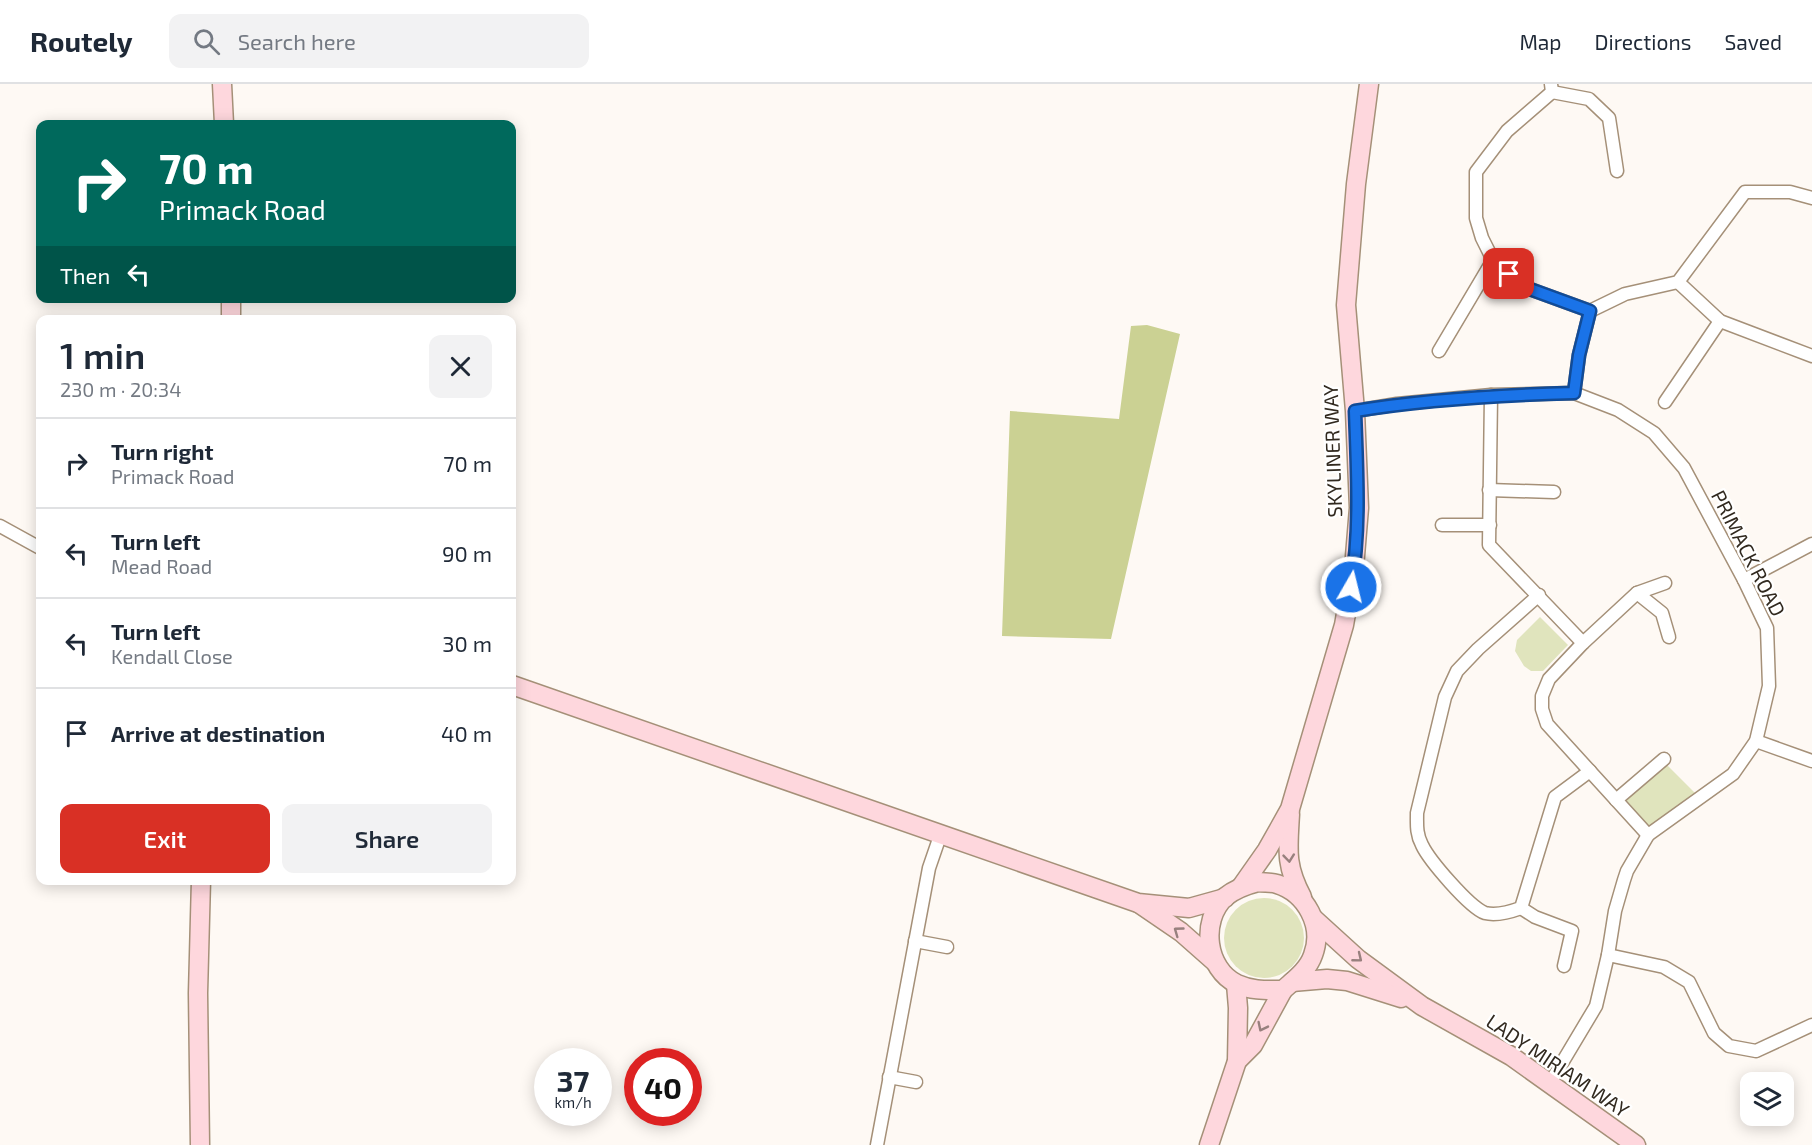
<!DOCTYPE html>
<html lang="en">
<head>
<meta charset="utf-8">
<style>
  :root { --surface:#fff; --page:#f2f2f3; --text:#1f2937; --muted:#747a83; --line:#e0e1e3; --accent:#d93025 }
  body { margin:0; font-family:"Exo 2",sans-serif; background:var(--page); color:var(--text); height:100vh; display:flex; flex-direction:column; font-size:22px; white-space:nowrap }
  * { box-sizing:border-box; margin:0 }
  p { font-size:20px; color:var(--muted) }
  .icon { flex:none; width:33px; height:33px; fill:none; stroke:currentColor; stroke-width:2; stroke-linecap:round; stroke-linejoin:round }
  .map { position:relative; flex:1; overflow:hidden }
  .side { position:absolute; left:36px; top:231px; width:480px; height:570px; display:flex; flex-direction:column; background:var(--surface); border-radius:12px; box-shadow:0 3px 15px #0003 }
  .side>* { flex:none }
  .top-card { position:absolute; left:36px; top:36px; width:480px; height:183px; border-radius:12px; box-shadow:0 3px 15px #0003; background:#00695c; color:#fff; overflow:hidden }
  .tools { position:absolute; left:1740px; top:988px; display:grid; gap:12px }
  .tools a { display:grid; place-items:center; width:54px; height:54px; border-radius:12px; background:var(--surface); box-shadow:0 3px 15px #0003; font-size:30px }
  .speed { position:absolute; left:534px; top:964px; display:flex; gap:12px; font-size:30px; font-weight:700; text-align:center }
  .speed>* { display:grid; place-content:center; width:78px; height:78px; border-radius:50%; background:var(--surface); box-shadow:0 3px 15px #0003; line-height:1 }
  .speed small { font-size:15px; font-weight:400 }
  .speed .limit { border:9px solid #d22; background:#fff; color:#111 }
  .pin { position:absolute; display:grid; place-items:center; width:51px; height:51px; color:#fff; margin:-26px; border-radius:12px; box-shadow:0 3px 9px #0006 }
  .me { position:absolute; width:66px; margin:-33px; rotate:8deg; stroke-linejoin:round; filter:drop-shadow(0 0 4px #0008) }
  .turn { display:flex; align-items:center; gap:21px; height:126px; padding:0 24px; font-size:27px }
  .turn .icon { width:78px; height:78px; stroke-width:2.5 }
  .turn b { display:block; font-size:42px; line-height:51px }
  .then { display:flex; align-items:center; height:57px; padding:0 24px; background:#0003; gap:12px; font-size:22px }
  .round { display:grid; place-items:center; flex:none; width:63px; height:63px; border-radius:12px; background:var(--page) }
  .headline { display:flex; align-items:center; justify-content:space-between; height:102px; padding:0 24px }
  h1 { font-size:36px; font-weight:600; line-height:45px }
  .action { display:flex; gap:12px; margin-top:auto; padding:12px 24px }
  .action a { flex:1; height:69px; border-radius:12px; background:var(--accent); color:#fff; font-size:24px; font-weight:600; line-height:69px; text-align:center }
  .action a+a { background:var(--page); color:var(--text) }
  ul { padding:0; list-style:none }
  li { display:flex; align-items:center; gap:18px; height:90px; padding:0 24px; border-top:2px solid var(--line) }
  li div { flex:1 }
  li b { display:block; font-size:22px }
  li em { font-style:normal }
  header { display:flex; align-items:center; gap:36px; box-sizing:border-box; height:84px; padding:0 30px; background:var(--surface); border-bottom:2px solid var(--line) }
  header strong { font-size:28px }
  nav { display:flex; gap:33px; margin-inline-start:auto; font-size:21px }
  .search { width:420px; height:54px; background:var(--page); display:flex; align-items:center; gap:15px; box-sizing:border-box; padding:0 21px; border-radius:12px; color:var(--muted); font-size:22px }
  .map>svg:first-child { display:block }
</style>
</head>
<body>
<header>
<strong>Routely</strong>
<div class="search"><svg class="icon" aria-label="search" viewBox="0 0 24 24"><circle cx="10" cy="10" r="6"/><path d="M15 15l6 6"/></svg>Search here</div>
<nav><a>Map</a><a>Directions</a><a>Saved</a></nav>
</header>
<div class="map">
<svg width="1812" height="1061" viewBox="0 0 1812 1061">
  <rect width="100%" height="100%" fill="#fef9f4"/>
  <g fill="#e0e4bd">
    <path d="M1540,533L1568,561L1543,587H1531L1524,582L1515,567L1517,556Z"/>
    <path d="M1667,681L1696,710L1648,744L1626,716Z"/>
    <circle cx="1264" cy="854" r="40"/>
  </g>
  <path fill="#cbd193" d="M1147,241L1180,250L1111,555L1002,552L1010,327L1119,335L1131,242Z"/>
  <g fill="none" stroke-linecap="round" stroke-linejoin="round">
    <defs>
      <g id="street">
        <path d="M1551,0L1552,8L1507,47L1476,88V134L1482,154L1493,176L1527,204L1590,227"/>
        <path d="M1552,8L1589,15L1609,34L1617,87"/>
        <path d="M1678,198L1720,237L1812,272"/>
        <path d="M1439,267L1493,176"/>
        <path d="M1574,309L1579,271L1590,227L1625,210L1678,198L1745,108H1790L1812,114"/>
        <path d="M1491,311L1489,461L1583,559"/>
        <path d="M1665,318L1720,237"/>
        <path d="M1355,327L1397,320L1491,311L1574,309L1618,326L1654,349L1684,384L1744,496L1767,544L1769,602L1756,657L1733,690L1648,751L1627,787L1624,796L1615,827L1608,871L1596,922L1550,999"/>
        <path d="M1489,406L1554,408"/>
        <path d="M1442,441H1490"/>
        <path d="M0,442L40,464"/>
        <path d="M1744,496L1812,460"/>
        <path d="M1637,509L1662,529L1669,553"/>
        <path d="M1539,511L1478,565L1457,587L1445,613L1417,729C1417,740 1416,750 1422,761C1429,776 1469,823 1485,829C1497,832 1510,828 1521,824L1555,713L1590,687"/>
        <path d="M1756,657L1812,677"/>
        <path d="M1616,716L1664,675"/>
        <path d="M1648,751L1547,640L1542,625V612L1549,595L1583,559L1637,509L1665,499"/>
        <path d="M1521,824L1535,833L1572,847L1564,882"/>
        <path d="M915,857L947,863"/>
        <path d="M1608,871L1664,883L1689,898L1714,949L1729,962L1756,967L1812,941"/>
        <path d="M889,993L916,998"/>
        <path d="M877,1061L929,784L940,752"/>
      </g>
      <g id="secondary">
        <path d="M222,0L224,40"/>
        <path d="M231,214V236"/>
        <path d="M512,601L1138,819L1189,824L1225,814"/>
        <path d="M1290,730C1288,765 1285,781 1302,813"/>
        <path d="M1258,798C1264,799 1271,798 1277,800C1306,809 1324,842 1313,871C1308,886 1294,896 1283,906C1267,906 1252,907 1237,900C1206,885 1200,837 1225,813C1235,805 1246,801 1258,798Z"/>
        <path d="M1241,803L1267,766L1290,725L1344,541L1354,484L1359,424L1355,327L1346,221L1356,100L1369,0"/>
        <path d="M1140,820L1181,848L1215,878"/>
        <path d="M1314,835L1358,875L1422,922L1511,972L1636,1061"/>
        <path d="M1292,898L1327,895L1347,897L1401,914"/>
        <path d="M1237,977L1253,961L1283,906"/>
        <path d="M200,1061L198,909L201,796"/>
        <path d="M1209,1061L1237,977L1238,924L1236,900"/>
      </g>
    </defs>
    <use href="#street" stroke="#a59078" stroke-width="15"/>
    <use href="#secondary" stroke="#a59078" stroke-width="21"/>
    <use href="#street" stroke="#fff" stroke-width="12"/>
    <use href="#secondary" stroke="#fed7dd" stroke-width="18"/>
  </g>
  <defs><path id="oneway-chevron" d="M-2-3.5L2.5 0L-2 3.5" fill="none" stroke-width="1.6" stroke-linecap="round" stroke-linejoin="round" transform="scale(1.5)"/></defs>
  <g stroke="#98807e">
    <use href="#oneway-chevron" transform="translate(1289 774) rotate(84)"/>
    <use href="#oneway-chevron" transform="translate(1178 847) rotate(-144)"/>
    <use href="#oneway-chevron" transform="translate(1358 874) rotate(39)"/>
    <use href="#oneway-chevron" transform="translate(1262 943) rotate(116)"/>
  </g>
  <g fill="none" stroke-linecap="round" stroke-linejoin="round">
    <defs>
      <path id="route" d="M1351,503C1361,444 1357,386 1355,327C1428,315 1500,311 1574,309L1579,271L1590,227L1527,204L1509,190"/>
    </defs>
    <use href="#route" stroke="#114b97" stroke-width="15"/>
    <use href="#route" stroke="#1a73e8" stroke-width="10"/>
  </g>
  <g text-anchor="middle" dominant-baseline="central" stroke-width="4.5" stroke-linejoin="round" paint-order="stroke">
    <g font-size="20" fill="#31291f" stroke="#fff">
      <text transform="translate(1332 367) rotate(-92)">SKYLINER WAY</text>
      <text transform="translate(1749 469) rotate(63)">PRIMACK ROAD</text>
      <text transform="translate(1558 981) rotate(34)">LADY MIRIAM WAY</text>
    </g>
  </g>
</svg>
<div class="tools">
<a><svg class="icon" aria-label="layers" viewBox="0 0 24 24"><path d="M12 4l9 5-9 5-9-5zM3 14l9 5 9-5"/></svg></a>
</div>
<div class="speed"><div>37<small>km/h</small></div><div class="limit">40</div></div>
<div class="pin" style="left:1509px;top:190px;background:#d93025"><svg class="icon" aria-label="arrive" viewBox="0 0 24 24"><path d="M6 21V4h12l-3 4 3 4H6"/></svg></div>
<svg class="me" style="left:1351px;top:503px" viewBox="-20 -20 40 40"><circle r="17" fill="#1a73e8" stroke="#fff" stroke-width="3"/><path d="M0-11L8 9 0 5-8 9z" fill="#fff"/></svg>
<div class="top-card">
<div class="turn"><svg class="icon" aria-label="right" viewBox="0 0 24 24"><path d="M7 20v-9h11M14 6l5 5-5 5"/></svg><div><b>70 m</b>Primack Road</div></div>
<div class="then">Then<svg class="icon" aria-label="left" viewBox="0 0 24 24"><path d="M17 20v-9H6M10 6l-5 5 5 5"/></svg></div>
</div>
<section class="side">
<div class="headline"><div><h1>1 min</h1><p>230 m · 20:34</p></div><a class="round"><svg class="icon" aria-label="close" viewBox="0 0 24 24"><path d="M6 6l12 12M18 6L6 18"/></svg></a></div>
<ul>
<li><svg class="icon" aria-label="right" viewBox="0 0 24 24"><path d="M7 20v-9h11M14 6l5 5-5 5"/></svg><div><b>Turn right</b><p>Primack Road</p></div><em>70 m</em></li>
<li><svg class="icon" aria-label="left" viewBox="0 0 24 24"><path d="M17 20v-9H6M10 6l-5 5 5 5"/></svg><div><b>Turn left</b><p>Mead Road</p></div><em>90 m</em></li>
<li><svg class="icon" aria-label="left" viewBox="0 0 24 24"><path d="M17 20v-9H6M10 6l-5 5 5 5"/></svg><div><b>Turn left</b><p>Kendall Close</p></div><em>30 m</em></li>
<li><svg class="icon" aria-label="arrive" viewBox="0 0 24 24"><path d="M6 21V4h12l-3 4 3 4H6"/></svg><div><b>Arrive at destination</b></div><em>40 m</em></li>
</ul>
<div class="action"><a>Exit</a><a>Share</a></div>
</section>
</div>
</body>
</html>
